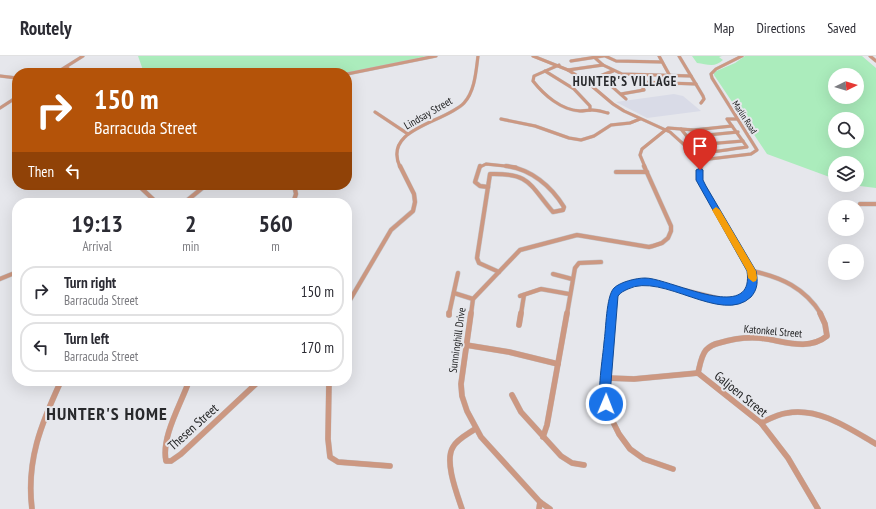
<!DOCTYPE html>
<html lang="en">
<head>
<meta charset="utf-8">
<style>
  :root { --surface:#fff; --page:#f7f7f7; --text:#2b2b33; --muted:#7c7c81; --line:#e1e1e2 }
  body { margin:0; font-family:"PT Sans Narrow",sans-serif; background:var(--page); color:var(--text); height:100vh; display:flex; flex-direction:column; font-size:15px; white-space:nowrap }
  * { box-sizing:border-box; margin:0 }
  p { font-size:13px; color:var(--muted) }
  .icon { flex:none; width:22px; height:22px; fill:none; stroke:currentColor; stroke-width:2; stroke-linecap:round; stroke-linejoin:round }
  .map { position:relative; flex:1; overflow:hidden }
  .drawer { position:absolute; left:12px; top:142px; width:340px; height:188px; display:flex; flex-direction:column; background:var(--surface); border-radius:16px; box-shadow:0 4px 16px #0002 }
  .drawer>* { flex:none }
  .guide { position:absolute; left:12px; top:12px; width:340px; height:122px; border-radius:16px; box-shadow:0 4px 16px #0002; background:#b45309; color:#fff; overflow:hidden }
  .needle { width:26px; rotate:85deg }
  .buttons { position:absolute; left:828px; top:12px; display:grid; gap:8px }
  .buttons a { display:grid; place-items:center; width:36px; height:36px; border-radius:50%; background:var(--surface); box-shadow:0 4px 16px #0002; font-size:20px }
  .pin { position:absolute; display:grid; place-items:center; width:34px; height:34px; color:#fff; margin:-41px -17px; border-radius:50% 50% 50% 0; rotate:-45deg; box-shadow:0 0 4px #0007 }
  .pin .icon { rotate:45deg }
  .me { position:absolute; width:44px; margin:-22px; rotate:1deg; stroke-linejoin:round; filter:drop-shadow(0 0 3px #0008) }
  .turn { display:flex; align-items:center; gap:14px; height:84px; padding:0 16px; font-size:18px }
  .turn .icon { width:52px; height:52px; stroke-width:2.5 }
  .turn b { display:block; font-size:28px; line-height:34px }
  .then { display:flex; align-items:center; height:38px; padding:0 16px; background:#0003; gap:8px; font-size:15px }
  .eta { display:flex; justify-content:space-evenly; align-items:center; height:68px; text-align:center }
  .eta b { font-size:24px; font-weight:800; line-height:28px }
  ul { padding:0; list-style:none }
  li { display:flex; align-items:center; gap:12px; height:50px; margin:0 8px 6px; padding:0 8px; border:2px solid var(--line); border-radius:16px }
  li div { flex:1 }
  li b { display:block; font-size:15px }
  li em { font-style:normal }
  header { display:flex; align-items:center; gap:24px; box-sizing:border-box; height:56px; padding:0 20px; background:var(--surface); border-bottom:1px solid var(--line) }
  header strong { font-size:19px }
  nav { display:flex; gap:22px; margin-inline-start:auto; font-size:14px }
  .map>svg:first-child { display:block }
</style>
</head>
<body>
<header>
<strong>Routely</strong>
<nav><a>Map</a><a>Directions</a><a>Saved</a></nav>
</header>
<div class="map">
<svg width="876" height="453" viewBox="0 0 876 453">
  <rect width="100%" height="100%" fill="#e6e7ec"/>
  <path fill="#d9dbe7" d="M674,38L683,40L701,55L647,62L616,46Z"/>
  <g fill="#abecbc" fill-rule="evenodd">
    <path d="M138,0H427L347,18L144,17Z"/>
    <path d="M692,0H722L719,1L723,4C715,12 707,8 697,7Z"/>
    <path d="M745,0H862L876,12V132L852,129H857V107H835V123L767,98L714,19V16L735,7ZM835,19H857V41H835ZM835,63H857V85H835Z"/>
  </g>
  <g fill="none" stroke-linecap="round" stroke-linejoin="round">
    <defs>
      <g id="street-far2">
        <path d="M533,0L568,14L587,26L613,48L624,55L670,76L701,104"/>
        <path d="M605,0L616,5L662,6"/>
        <path d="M659,0L670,20"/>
        <path d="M679,0L703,40L704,43L701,47"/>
        <path d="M870,0L876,5"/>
        <path d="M594,1L603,9L622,18L691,20"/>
        <path d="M571,5L603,0"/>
        <path d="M559,9L534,20L533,25C544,39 561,54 580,55C584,55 588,54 592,54C598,54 603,56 608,57"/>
        <path d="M66,11L73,17"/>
        <path d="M568,14L603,9"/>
        <path d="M545,15L574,33L590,50V54"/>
        <path d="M613,15L600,20L626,43"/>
        <path d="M56,17L83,0"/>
        <path d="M347,18L436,0"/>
        <path d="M0,20L17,22"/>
        <path d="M639,26L696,28"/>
        <path d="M621,38L644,34L636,19"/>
        <path d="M0,52L17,41"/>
        <path d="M375,56L408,78"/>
        <path d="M501,63L535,70L569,82L581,84L594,80L611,69L630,67L640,63"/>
        <path d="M732,70L727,63H738"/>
        <path d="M732,70L747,91C713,95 704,104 681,73L694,74Z"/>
        <path d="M687,81L738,76"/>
        <path d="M695,89L743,85"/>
        <path d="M701,104L751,98L757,94L712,22L711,18L716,13L742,0"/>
        <path d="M400,111C382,72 445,67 464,47C475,35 476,15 478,0"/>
        <path d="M480,111L486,108L516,111"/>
        <path d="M645,111L640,99L642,93L668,72L681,73"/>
        <path d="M701,111V104"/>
      </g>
      <g id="street-far1">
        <path d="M480,110L475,126L480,130L488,131"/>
        <path d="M616,116H647"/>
        <path d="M138,129L157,147"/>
        <path d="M488,131L477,202L479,207L499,216"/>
        <path d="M488,131L490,118C530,117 529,128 553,156L563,154L564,151C551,130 531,113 506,110"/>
        <path d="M184,147L206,129"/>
        <path d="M293,147L296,138L294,129"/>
        <path d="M860,148H876"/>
        <path d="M752,215C781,221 805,232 821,258"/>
        <path d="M553,218L572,223"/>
        <path d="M0,223L17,216"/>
        <path d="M454,237L473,243"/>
        <path d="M520,240L541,233L569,238"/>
        <path d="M347,249L391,174L413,155L415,146L414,138L400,110"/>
        <path d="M449,258L458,217"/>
        <path d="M471,258L473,243L520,194L577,179L649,191L653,190L662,187L668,182L671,175V170L644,110"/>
        <path d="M521,258L524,239"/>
        <path d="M567,258L575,212L579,207L601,206"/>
        <path d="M612,258L617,235C625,228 636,226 646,225L725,244C748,245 752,237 752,215L700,124L701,110"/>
      </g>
      <g id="street">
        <path d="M471,257L461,328L462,340L467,355L481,381L540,446L550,453"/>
        <path d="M612,257L605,339L609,358L619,378L630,393L644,403L673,413"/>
        <path d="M449,259V257"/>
        <path d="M519,269L521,257"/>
        <path d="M466,289L509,296L558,308"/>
        <path d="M698,317C700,309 701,300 706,294C710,290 714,288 719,287C732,283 745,281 759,282C782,284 807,296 827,280L825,268L820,257"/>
        <path d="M607,322L634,323L698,317L761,367L788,402L818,453"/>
        <path d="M189,325C181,348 161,381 166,405H171L181,398L259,325"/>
        <path d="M329,325L328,383L330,401L338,406L390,410"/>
        <path d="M512,339L521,356L561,400L572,407L584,409"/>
        <path d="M761,367C769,363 778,358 787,357C819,351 850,373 876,388"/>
        <path d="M543,381L547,369L567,257"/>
        <path d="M32,453C26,405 41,368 61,325"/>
        <path d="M462,453C457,438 444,405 453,391C457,383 468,378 475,373"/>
        <path d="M539,453L540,446"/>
      </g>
    </defs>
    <use href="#street-far2" stroke="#c3c4c8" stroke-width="3.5"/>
    <use href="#street-far1" stroke="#c3c4c8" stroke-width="5"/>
    <use href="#street" stroke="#c3c4c8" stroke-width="6"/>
    <use href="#street-far2" stroke="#cc9882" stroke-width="3"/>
    <use href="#street-far1" stroke="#cc9882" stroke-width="4"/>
    <use href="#street" stroke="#cc9882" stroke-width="5.5"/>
  </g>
  <path fill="#1a73e8" stroke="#114b97" d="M700,112L703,114V124L706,130L756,215C758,225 758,233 751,241C722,269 662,216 628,233C624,235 621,236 618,240L610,339L611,348L610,352L606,353L602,352C596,339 603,301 604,286C606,274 606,240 614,232C620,226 636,222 645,222C670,222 755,269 747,215L696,124V114Z"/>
  <path fill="#f59e0b" d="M716,151L720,154L756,215L757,222L756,225L753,226L748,222L747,215L712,154Z"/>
  <g text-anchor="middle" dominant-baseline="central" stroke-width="4" stroke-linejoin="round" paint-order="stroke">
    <g font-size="9" fill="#212223" stroke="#e6e7ec">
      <text transform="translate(745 61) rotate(57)">Marlin Road</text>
    </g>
    <g font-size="11" fill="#212223" stroke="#e6e7ec">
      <text transform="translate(428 57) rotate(-30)">Lindsay Street</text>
      <text transform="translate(773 275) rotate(5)">Katonkel Street</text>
      <text transform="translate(457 284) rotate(-82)">Sunninghill Drive</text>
    </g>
    <g font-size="13" font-weight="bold" letter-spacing="1" fill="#28292c" stroke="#e6e7ec">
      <text x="625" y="25">HUNTER'S VILLAGE</text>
    </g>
    <g font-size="13" fill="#212223" stroke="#e6e7ec">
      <text transform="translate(741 338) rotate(39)">Galjoen Street</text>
      <text transform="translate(193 371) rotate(-42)">Thesen Street</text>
    </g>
    <g font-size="18" font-weight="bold" letter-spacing="1" fill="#28292c" stroke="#e6e7ec">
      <text x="107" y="357">HUNTER'S HOME</text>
    </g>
  </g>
</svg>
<div class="buttons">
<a><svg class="needle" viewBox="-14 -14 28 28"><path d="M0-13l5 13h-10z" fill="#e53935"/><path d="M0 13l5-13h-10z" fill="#7c7c81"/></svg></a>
<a><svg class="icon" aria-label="search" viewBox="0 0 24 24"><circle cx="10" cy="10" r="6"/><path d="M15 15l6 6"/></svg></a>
<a><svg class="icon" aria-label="layers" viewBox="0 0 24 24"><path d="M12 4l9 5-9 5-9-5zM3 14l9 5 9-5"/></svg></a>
<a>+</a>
<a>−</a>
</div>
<div class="pin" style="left:700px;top:114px;background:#d93025"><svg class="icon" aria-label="arrive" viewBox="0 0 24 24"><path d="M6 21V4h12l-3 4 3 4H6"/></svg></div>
<svg class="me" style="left:606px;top:348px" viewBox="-20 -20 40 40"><circle r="17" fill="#1a73e8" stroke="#fff" stroke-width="3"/><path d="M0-11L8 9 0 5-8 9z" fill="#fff"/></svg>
<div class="guide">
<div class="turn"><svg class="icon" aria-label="right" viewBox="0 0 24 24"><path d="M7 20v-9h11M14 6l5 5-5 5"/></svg><div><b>150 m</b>Barracuda Street</div></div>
<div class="then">Then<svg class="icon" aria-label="left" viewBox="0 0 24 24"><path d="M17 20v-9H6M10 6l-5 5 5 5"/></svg></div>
</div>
<section class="drawer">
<div class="eta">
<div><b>19:13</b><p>Arrival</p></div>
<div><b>2</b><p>min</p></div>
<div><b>560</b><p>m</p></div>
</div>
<ul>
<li><svg class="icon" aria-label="right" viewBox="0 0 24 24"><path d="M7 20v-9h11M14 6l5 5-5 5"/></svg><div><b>Turn right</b><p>Barracuda Street</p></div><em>150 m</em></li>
<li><svg class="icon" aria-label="left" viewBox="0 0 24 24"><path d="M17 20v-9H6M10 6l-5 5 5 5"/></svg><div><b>Turn left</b><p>Barracuda Street</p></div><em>170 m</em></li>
</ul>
</section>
</div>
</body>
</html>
